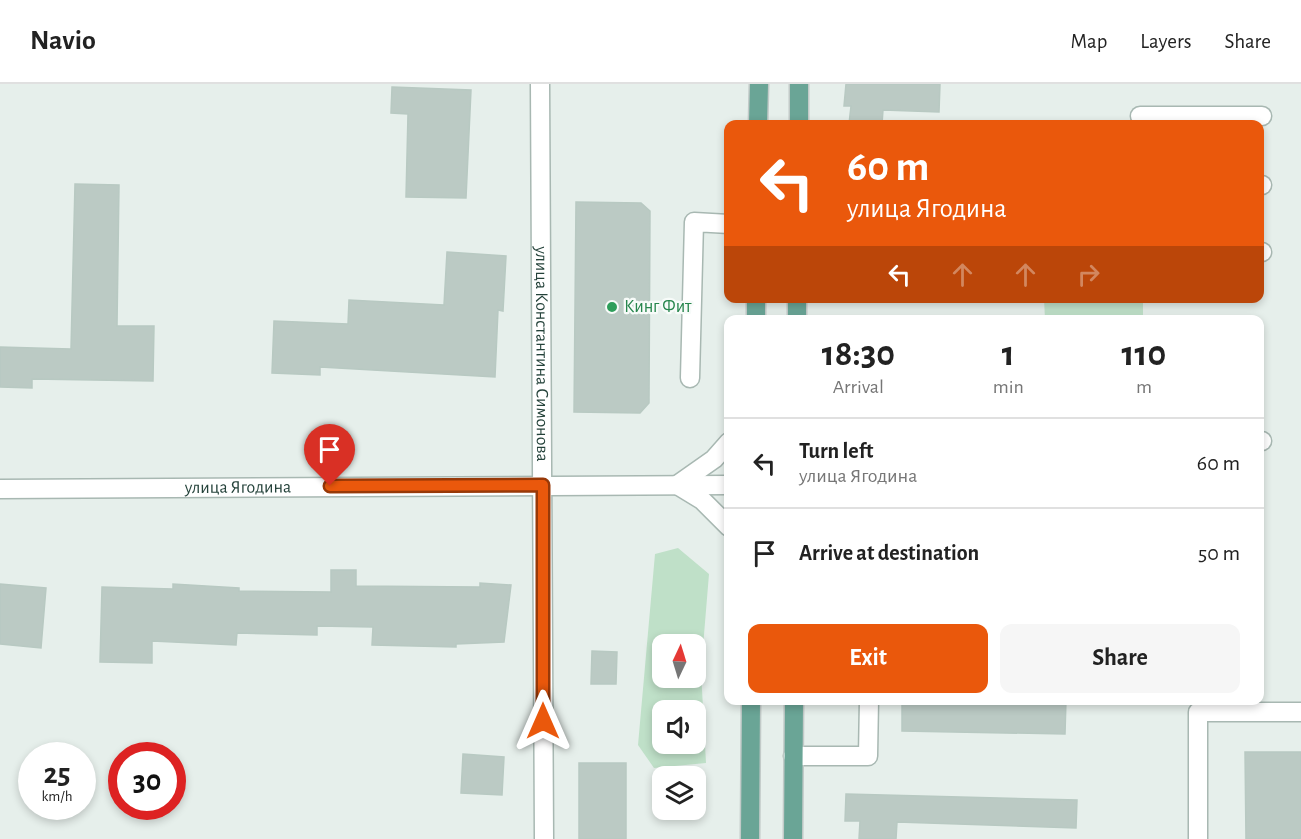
<!DOCTYPE html>
<html lang="en">
<head>
<meta charset="utf-8">
<style>
  :root { --surface:#fff; --page:#f6f6f6; --text:#222; --muted:#767676; --line:#e0e0e0; --accent:#ea580c }
  body { margin:0; font-family:"Alegreya Sans",sans-serif; background:var(--page); color:var(--text); height:100vh; display:flex; flex-direction:column; font-size:22px; white-space:nowrap }
  * { box-sizing:border-box; margin:0 }
  p { font-size:20px; color:var(--muted) }
  .icon { flex:none; width:33px; height:33px; fill:none; stroke:currentColor; stroke-width:2; stroke-linecap:round; stroke-linejoin:round }
  .map { position:relative; flex:1; overflow:hidden }
  .details { position:absolute; left:724px; top:231px; width:540px; height:390px; display:flex; flex-direction:column; background:var(--surface); border-radius:12px; box-shadow:0 3px 9px #0003 }
  .details>* { flex:none }
  .hud { position:absolute; left:724px; top:36px; width:540px; height:183px; border-radius:12px; box-shadow:0 3px 9px #0003; background:#ea580c; color:#fff; overflow:hidden }
  .needle { width:39px; rotate:4deg }
  .tools { position:absolute; left:652px; top:550px; display:grid; gap:12px }
  .tools a { display:grid; place-items:center; width:54px; height:54px; border-radius:12px; background:var(--surface); box-shadow:0 3px 9px #0003; font-size:30px }
  .speed { position:absolute; left:18px; top:658px; display:flex; gap:12px; font-size:30px; font-weight:700; text-align:center }
  .speed>* { display:grid; place-content:center; width:78px; height:78px; border-radius:50%; background:var(--surface); box-shadow:0 3px 9px #0003; line-height:1 }
  .speed small { font-size:15px; font-weight:400 }
  .speed .limit { border:9px solid #d22; background:#fff; color:#111 }
  .pin { position:absolute; display:grid; place-items:center; width:51px; height:51px; color:#fff; margin:-62px -26px; border-radius:50% 50% 50% 0; rotate:-45deg; box-shadow:0 0 6px #0007 }
  .pin .icon { rotate:45deg }
  .me { position:absolute; width:66px; margin:-33px; rotate:0deg; stroke-linejoin:round; filter:drop-shadow(0 0 4px #0008) }
  .turn { display:flex; align-items:center; gap:21px; height:126px; padding:0 24px; font-size:27px }
  .turn .icon { width:78px; height:78px; stroke-width:2.5 }
  .turn b { display:block; font-size:42px; line-height:51px }
  .lanes { display:flex; align-items:center; height:57px; padding:0 24px; background:#0003; justify-content:center; gap:30px; direction:ltr }
  .lanes .off { opacity:.35 }
  .eta { display:flex; justify-content:space-evenly; align-items:center; height:102px; text-align:center }
  .eta b { font-size:36px; font-weight:700; line-height:42px }
  .cta { display:flex; gap:12px; margin-top:auto; padding:12px 24px }
  .cta a { flex:1; height:69px; border-radius:12px; background:var(--accent); color:#fff; font-size:24px; font-weight:700; line-height:69px; text-align:center }
  .cta a+a { background:var(--page); color:var(--text) }
  ul { padding:0; list-style:none }
  li { display:flex; align-items:center; gap:18px; height:90px; padding:0 24px; border-top:2px solid var(--line) }
  li div { flex:1 }
  li b { display:block; font-size:22px }
  li em { font-style:normal }
  header { display:flex; align-items:center; gap:36px; box-sizing:border-box; height:84px; padding:0 30px; background:var(--surface); border-bottom:2px solid var(--line) }
  header strong { font-size:28px }
  nav { display:flex; gap:33px; margin-inline-start:auto; font-size:21px }
  .map>svg:first-child { display:block }
</style>
</head>
<body>
<header>
<strong>Navio</strong>
<nav><a>Map</a><a>Layers</a><a>Share</a></nav>
</header>
<div class="map">
<svg width="1301" height="755" viewBox="0 0 1301 755">
  <rect width="100%" height="100%" fill="#e6efeb"/>
  <g fill="#bfe0c8" fill-rule="evenodd">
    <path d="M1044,215H1143V235H1045Z"/>
    <path d="M678,464L709,490L701,587L706,679L654,684L638,661L655,470ZM663,561H696V594H663ZM663,627H696V660H663Z"/>
  </g>
  <g fill="#bbcac4" stroke="#b8c9c2" stroke-width="1.5">
    <path d="M846,0H940L939,28L883,26L882,40H849L851,22H844Z"/>
    <path d="M392,3L471,6L466,114L406,113L408,30L391,29Z"/>
    <path d="M75,100L119,101L117,242H154L153,297L32,295V304L0,303V263L71,265Z"/>
    <path d="M576,118L641,119L650,127L649,319L640,329L574,328Z"/>
    <path d="M447,168L506,172L503,227L498,226L495,293L320,283V291L272,289L274,237L348,240L349,216L444,221Z"/>
    <path d="M331,486H356V502L480,503V499L511,501L504,558L456,560V563L372,561L373,543L317,542V551L237,549L236,561L152,557V579L100,578L102,503L173,505V500L239,504V507L331,508Z"/>
    <path d="M0,500L46,504L41,564L0,560Z"/>
    <path d="M592,567L617,568L616,600H591Z"/>
    <path d="M902,616H1066L1065,650L902,647Z"/>
    <path d="M1245,668H1301V755H1246Z"/>
    <path d="M463,670L504,673L502,711L461,709Z"/>
    <rect x="579" y="679" width="47" height="76"/>
    <path d="M846,710L1077,716L1076,744L897,738L896,755H859L860,737H845Z"/>
  </g>
  <g fill="none" stroke-linecap="round" stroke-linejoin="round">
    <defs>
      <g id="minor">
        <path id="s1" d="M540,0L544,755"/>
        <path d="M1140,32H1262"/>
        <path d="M1260,101H1262"/>
        <path d="M1260,168H1262"/>
        <path d="M690,294L694,138L729,140"/>
        <path d="M1260,357H1262"/>
        <path d="M677,401L714,375L729,358"/>
        <path d="M679,402L702,416L729,443"/>
        <path id="s2" d="M0,405L729,401"/>
        <path d="M793,672H868L869,616"/>
        <path d="M1198,755V628H1301"/>
      </g>
      <g id="major">
        <path d="M758,40L759,0"/>
        <path d="M799,40V0"/>
        <path d="M756,236V214"/>
        <path d="M797,236V214"/>
        <path d="M750,755L751,616"/>
        <path d="M793,755L794,616"/>
      </g>
    </defs>
    <use href="#minor" stroke="#a8b8b2" stroke-width="21"/>
    <use href="#major" stroke="#c2cac8" stroke-width="21"/>
    <use href="#minor" stroke="#fff" stroke-width="18"/>
    <use href="#major" stroke="#6aa596" stroke-width="18"/>
  </g>
  <g fill="none" stroke-linecap="round" stroke-linejoin="round">
    <defs>
      <path id="route" d="M330,402L543,401V637"/>
    </defs>
    <use href="#route" stroke="#983908" stroke-width="15"/>
    <use href="#route" stroke="#ea580c" stroke-width="10"/>
  </g>
  <circle fill="#2e9e5b" stroke="#f7fbf9" stroke-width="2" cx="612" cy="223" r="6"/>
  <g text-anchor="middle" dominant-baseline="central" stroke-width="4.5" stroke-linejoin="round" paint-order="stroke">
    <g font-size="18" fill="#27864d" stroke="#f7fbf9" text-anchor="start">
      <text x="624" y="223">Кинг Фит</text>
    </g>
    <g font-size="18" fill="#24423a" stroke="#f7fbf9">
      <text stroke="none"><textPath href="#s1" startOffset="270">улица Константина Симонова</textPath></text>
      <text stroke="none"><textPath href="#s2" startOffset="238">улица Ягодина</textPath></text>
    </g>
  </g>
</svg>
<div class="tools">
<a><svg class="needle" viewBox="-14 -14 28 28"><path d="M0-13l5 13h-10z" fill="#e53935"/><path d="M0 13l5-13h-10z" fill="#767676"/></svg></a>
<a><svg class="icon" aria-label="sound" viewBox="0 0 24 24"><path d="M4 9h4l5-4v14l-5-4H4zM17 9q2 3 0 6"/></svg></a>
<a><svg class="icon" aria-label="layers" viewBox="0 0 24 24"><path d="M12 4l9 5-9 5-9-5zM3 14l9 5 9-5"/></svg></a>
</div>
<div class="speed"><div>25<small>km/h</small></div><div class="limit">30</div></div>
<div class="pin" style="left:330px;top:402px;background:#d93025"><svg class="icon" aria-label="arrive" viewBox="0 0 24 24"><path d="M6 21V4h12l-3 4 3 4H6"/></svg></div>
<svg class="me" style="left:543px;top:637px" viewBox="-20 -20 40 40"><path d="M0-17L14 15 0 8-14 15z" fill="#ea580c" stroke="#fff" stroke-width="4"/></svg>
<div class="hud">
<div class="turn"><svg class="icon" aria-label="left" viewBox="0 0 24 24"><path d="M17 20v-9H6M10 6l-5 5 5 5"/></svg><div><b>60 m</b>улица Ягодина</div></div>
<div class="lanes"><svg class="icon" aria-label="left" viewBox="0 0 24 24"><path d="M17 20v-9H6M10 6l-5 5 5 5"/></svg><svg class="icon off" aria-label="ahead" viewBox="0 0 24 24"><path d="M12 20V5M6 11l6-6 6 6"/></svg><svg class="icon off" aria-label="ahead" viewBox="0 0 24 24"><path d="M12 20V5M6 11l6-6 6 6"/></svg><svg class="icon off" aria-label="right" viewBox="0 0 24 24"><path d="M7 20v-9h11M14 6l5 5-5 5"/></svg></div>
</div>
<section class="details">
<div class="eta">
<div><b>18:30</b><p>Arrival</p></div>
<div><b>1</b><p>min</p></div>
<div><b>110</b><p>m</p></div>
</div>
<ul>
<li><svg class="icon" aria-label="left" viewBox="0 0 24 24"><path d="M17 20v-9H6M10 6l-5 5 5 5"/></svg><div><b>Turn left</b><p>улица Ягодина</p></div><em>60 m</em></li>
<li><svg class="icon" aria-label="arrive" viewBox="0 0 24 24"><path d="M6 21V4h12l-3 4 3 4H6"/></svg><div><b>Arrive at destination</b></div><em>50 m</em></li>
</ul>
<div class="cta"><a>Exit</a><a>Share</a></div>
</section>
</div>
</body>
</html>
